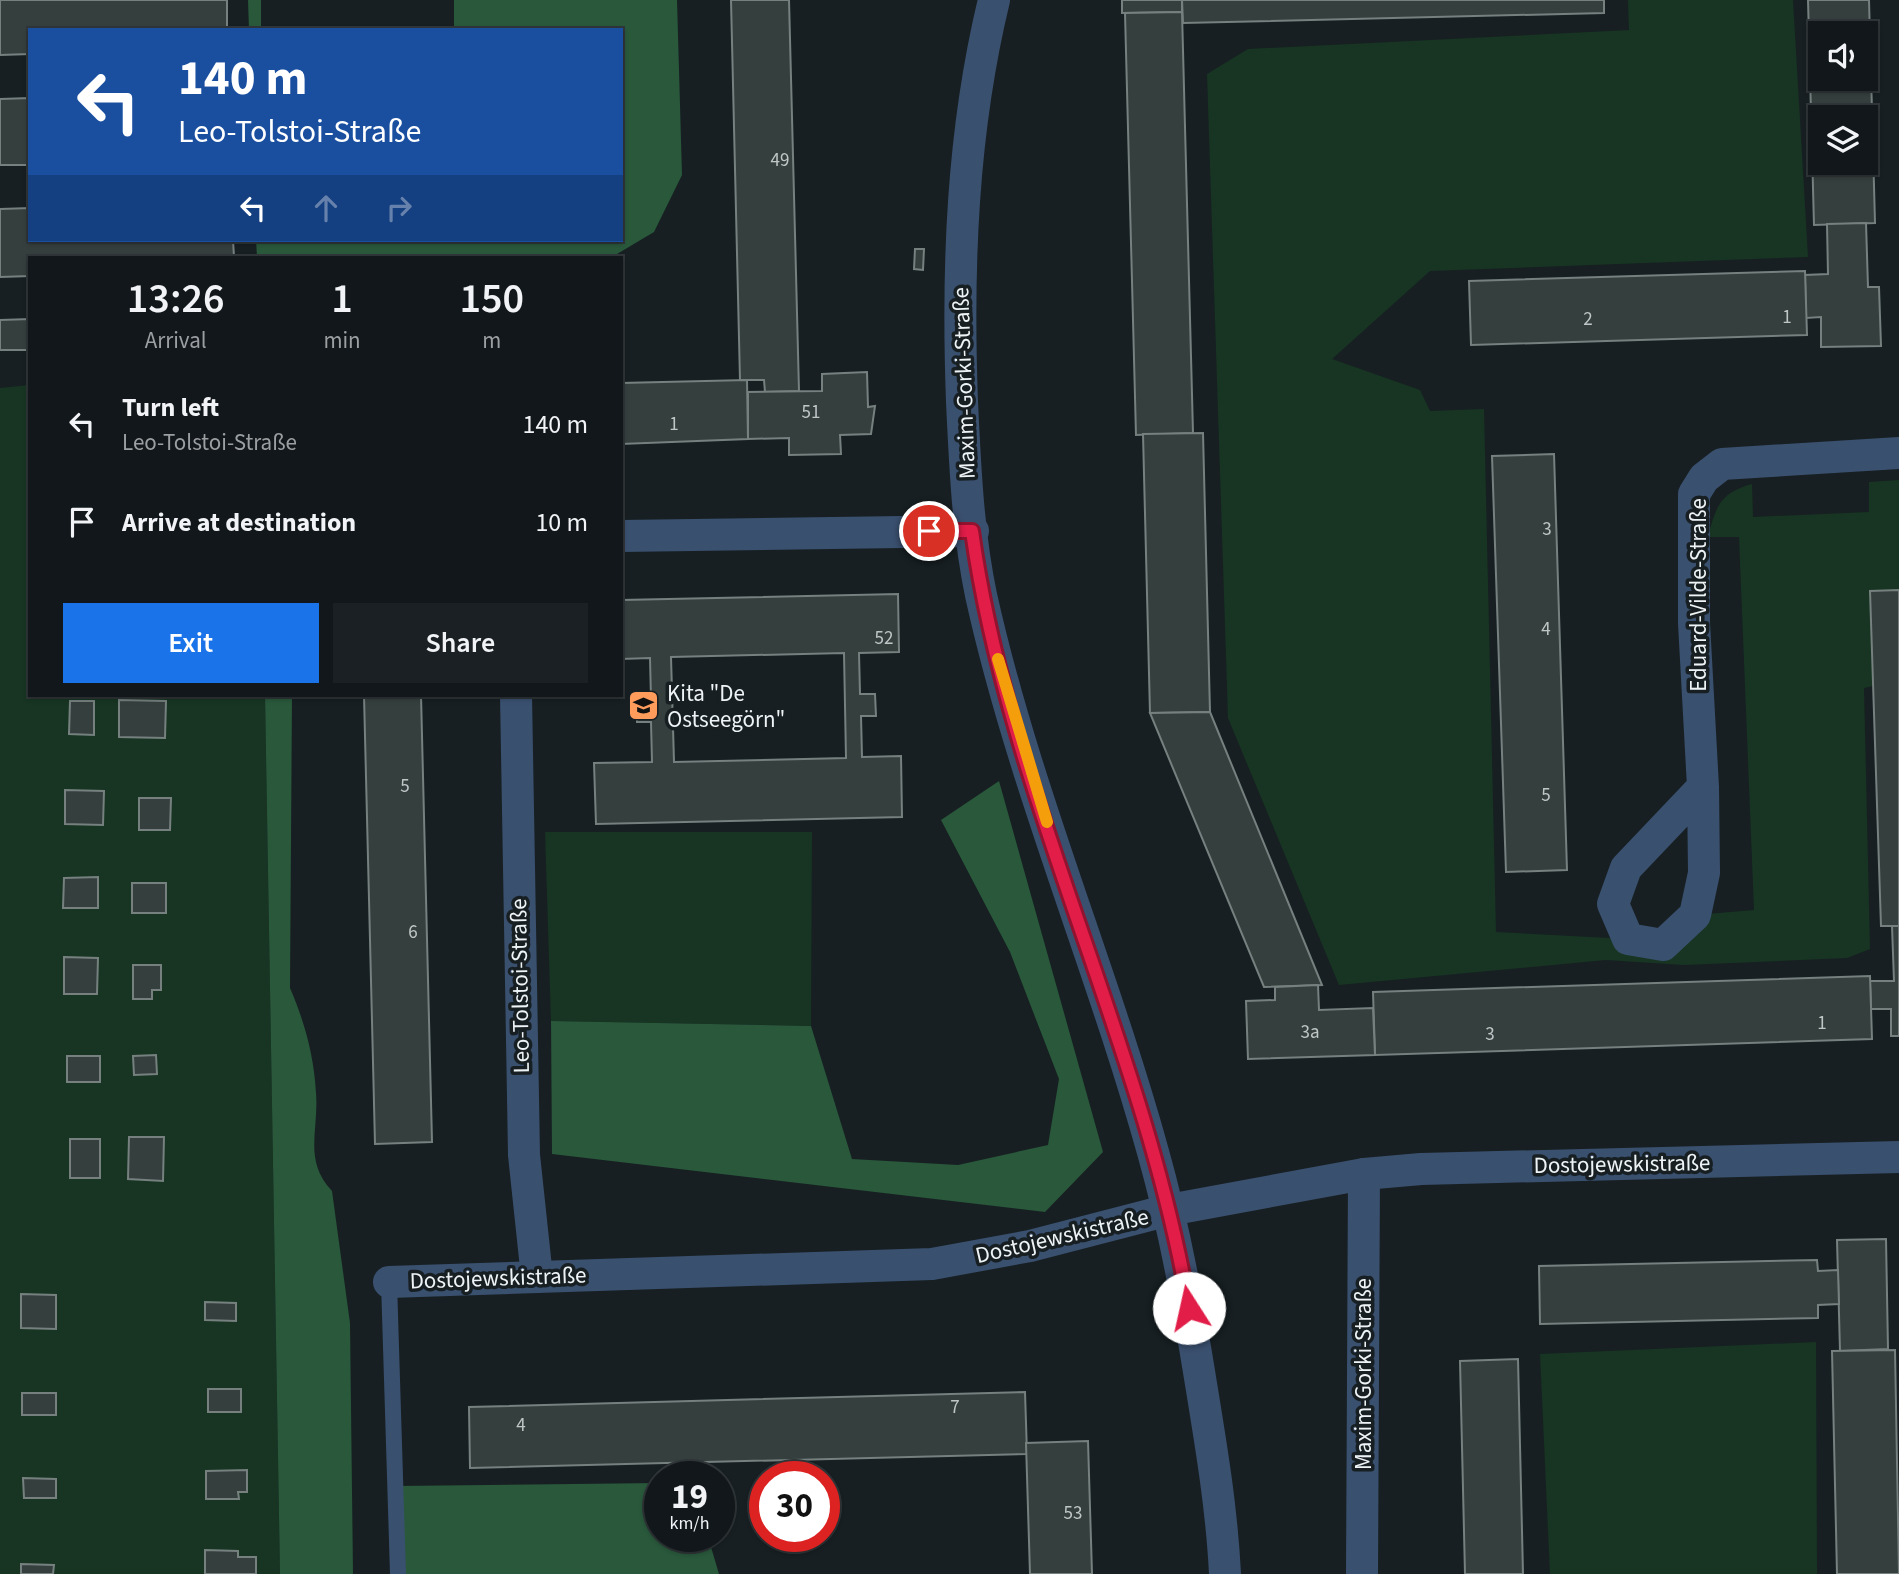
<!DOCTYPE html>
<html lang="en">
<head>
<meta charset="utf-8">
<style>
  :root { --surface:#11171a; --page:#1a2023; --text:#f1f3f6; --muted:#9c9fa2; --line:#303639; --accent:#1a73e8 }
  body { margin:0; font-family:"Source Sans 3",sans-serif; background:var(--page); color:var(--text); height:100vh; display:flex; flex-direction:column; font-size:26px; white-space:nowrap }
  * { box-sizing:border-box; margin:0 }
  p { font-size:23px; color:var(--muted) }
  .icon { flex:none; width:38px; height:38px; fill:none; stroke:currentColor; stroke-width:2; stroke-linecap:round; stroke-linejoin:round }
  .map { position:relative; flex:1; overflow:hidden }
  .details { position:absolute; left:28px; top:256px; width:595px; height:441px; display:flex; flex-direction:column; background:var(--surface); border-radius:0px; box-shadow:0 2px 5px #0004,0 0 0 2px var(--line) }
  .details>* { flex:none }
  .hud { position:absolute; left:28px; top:28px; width:595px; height:214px; border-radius:0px; box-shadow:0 2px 5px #0004,0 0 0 2px var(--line); background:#1a4fa0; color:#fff; overflow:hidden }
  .fabs { position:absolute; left:1808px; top:21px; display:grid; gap:14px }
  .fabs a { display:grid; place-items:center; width:70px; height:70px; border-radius:0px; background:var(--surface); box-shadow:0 2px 5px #0004,0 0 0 2px var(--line); font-size:35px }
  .speed { position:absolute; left:644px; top:1461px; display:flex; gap:14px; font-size:35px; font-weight:700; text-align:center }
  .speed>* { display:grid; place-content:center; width:91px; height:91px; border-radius:50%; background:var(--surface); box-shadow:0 2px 5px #0004,0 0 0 2px var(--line); line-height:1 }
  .speed small { font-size:18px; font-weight:400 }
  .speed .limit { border:10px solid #d22; background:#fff; color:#111 }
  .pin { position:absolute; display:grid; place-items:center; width:60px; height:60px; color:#fff; margin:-30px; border:4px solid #fff; border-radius:50%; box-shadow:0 2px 7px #0007 }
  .me { position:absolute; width:77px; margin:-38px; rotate:350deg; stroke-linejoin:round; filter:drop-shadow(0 0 5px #0008) }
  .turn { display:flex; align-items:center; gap:24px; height:147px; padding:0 35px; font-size:32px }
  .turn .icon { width:91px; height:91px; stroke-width:2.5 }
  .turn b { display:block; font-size:49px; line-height:60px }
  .lanes { display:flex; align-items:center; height:66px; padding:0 35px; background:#0003; justify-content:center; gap:35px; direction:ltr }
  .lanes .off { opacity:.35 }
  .eta { display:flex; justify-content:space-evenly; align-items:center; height:119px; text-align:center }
  .eta b { font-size:42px; font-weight:600; line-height:49px }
  .primary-button { display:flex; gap:14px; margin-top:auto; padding:14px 35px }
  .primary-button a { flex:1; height:80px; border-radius:0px; background:var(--accent); color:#fff; font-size:28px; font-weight:600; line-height:80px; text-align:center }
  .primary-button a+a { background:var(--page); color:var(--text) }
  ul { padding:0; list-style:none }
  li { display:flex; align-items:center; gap:21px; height:98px; padding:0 35px }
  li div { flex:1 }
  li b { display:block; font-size:26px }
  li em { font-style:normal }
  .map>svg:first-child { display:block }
</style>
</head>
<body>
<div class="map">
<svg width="1899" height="1574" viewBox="0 0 1899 1574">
  <rect width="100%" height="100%" fill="#171f22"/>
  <g fill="#173522">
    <path d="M1628,0H1793L1808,257L1430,271L1332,359L1420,390L1430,411L1484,409L1496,932L1628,939L1663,944L1695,915L1754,910L1739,537H1708C1716,506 1720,493 1752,484L1753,517L1869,512V482L1899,480V590L1870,591L1873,686L1864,688L1870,949L1847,958L1684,965L1606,960L1339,985L1228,718L1207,74L1248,49L1629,30Z"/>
    <path d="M30,385V695H265L280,1574H0V388Z"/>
    <path d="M545,832H812L811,1026L551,1021Z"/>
    <path d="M1816,1342L1817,1574H1550L1540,1354Z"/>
  </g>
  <g fill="#29583b">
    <path d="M248,0H261V30H249Z"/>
    <path d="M454,0H677L682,175L654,232L612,257H257L256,240H621V30H454Z"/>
    <path d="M265,695H292L290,988C305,1023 314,1056 316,1093C319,1131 303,1160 332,1191L350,1323L353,1574H280Z"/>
    <path d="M999,781L1103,1152L1045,1212L552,1154L551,1021L811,1026L852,1159L958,1165L1048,1145L1059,1079L1010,952L941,820Z"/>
    <path d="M660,1483V1536L708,1537L719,1574H398L396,1486Z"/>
  </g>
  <g fill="#353f3e" stroke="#75807f" stroke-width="2" fill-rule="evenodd">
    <path d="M0,0H227V30H30V54L0,55Z"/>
    <path d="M731,0H789L799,391L765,392L764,380H740Z"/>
    <path d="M1122,0H1182V12L1122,13Z"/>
    <path d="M1182,0H1604V13L1183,23Z"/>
    <path d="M1808,0H1869L1875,223L1814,225ZM1820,33H1866V79H1820ZM1820,117H1866V163H1820Z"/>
    <path d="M1182,12L1193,433L1136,435L1125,13Z"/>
    <path d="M30,98V165H0V99Z"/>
    <path d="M30,208V240H233L234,257H30V276L0,277V209Z"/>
    <path d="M1866,223L1868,287H1879L1881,346L1821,347V317L1806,318L1805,275L1828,274L1827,224Z"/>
    <path d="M915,249H924L923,270L914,269Z"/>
    <path d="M1805,271L1807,335L1471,345L1469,281Z"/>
    <path d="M30,319V350H0V320Z"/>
    <path d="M867,372L868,407L875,406L871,434L840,435L841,454L789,455V438L748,439V392L822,391V374Z"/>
    <path d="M747,380L748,439L621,444V383Z"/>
    <path d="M1203,433L1210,712L1150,713L1143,434Z"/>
    <path d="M1554,454L1567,870L1506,872L1492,456Z"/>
    <path d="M1899,590V926H1881L1870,591Z"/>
    <path d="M898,594L899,652L859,653L860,694H875L876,716H861L862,757L901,756L902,817L596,824L594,763L652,762L651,722H637V712L636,699H651L650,658L621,659V600ZM844,653L846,758L674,762L671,657Z"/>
    <path d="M364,695H421L432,1142L375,1144Z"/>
    <path d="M119,700L166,701L165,738L119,737Z"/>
    <path d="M70,701H94V735L69,734Z"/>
    <path d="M1210,712L1322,985L1264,987L1150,713Z"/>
    <path d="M65,790L104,791L103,825L65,824Z"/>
    <path d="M139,798H171L170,830H139Z"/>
    <path d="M98,877V908H63L64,878Z"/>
    <rect x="132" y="883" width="34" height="30"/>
    <path d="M1892,926H1899V1036H1891V1009H1871L1870,981H1894Z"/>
    <path d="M64,957L98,958L97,994H64Z"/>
    <path d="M133,965H161V990H152V999H133Z"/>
    <path d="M1870,976L1872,1039L1375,1055L1373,992Z"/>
    <path d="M1318,985L1319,1010L1373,1008L1375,1055L1248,1059L1246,1001L1275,1000V987Z"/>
    <path d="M156,1055L157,1074L134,1075L133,1056Z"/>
    <rect x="67" y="1056" width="33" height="26"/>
    <path d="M129,1137H164L163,1181L128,1179Z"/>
    <rect x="70" y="1139" width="30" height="39"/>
    <path d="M1886,1239L1888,1349L1840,1351L1837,1240Z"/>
    <path d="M1817,1260L1818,1271L1838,1270L1839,1304L1818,1305V1318L1540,1324L1539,1266Z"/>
    <path d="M21,1294L56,1295V1329L21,1328Z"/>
    <path d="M205,1302L236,1303V1321L205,1320Z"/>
    <path d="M1895,1350L1899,1574H1837L1832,1351Z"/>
    <path d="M1518,1359L1523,1574H1465L1460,1361Z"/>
    <rect x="208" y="1389" width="33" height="23"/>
    <path d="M1025,1392L1027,1454L470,1468L469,1407Z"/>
    <rect x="22" y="1393" width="34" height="22"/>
    <path d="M1088,1441L1092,1574H1030L1026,1443Z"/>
    <path d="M247,1470V1492H238L239,1499H206V1471Z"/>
    <path d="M23,1478L56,1479V1498H24Z"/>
    <path d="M205,1550L238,1551V1557H256V1574H205Z"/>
    <path d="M21,1564L54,1565L53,1574H21Z"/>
  </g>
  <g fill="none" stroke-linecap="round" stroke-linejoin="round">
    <path stroke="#3a506f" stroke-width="16" d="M389,1282L398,1574"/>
    <g stroke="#3a506f" stroke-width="32">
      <path d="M994,0C962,132 957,267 962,402C965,466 968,533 981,595C1023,785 1101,965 1153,1152C1175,1230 1189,1309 1202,1390C1212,1451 1222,1512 1225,1574"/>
      <path d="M621,536L973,531"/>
      <path d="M516,695L524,1155L537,1277"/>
      <path d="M1703,787L1626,868L1613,904L1628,939L1663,945L1695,915L1704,873L1703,787L1694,623V494L1704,478L1722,464L1899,453"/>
      <path d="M389,1282L932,1264L1030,1246L1169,1210L1364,1174L1421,1169L1899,1157"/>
      <path d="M1362,1574L1364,1174"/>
    </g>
  </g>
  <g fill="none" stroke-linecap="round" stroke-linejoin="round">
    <defs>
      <path id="route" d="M929,531H972C1009,798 1144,1042 1189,1308"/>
    </defs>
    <use href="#route" stroke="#92132f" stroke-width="18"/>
    <use href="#route" stroke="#e11d48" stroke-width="12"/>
    <path stroke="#f59e0b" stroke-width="12" d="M998,659L1047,822"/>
  </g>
  <defs>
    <symbol id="school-square" viewBox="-11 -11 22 22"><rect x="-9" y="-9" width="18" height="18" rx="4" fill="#ff9b5b" stroke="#171f22"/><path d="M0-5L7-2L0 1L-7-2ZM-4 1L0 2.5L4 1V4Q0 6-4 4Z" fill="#111"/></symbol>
  </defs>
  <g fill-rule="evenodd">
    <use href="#school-square" x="626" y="688" width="35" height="35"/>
  </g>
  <g text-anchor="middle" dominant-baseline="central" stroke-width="7" stroke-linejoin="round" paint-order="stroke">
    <g font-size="19" fill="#c0c6c7">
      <text x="780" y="160">49</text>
      <text x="1787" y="317">1</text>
      <text x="1588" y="319">2</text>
      <text x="811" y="412">51</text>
      <text x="674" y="424">1</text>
      <text x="1547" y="529">3</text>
      <text x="1546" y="629">4</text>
      <text x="884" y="638">52</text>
      <text x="405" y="786">5</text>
      <text x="1546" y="795">5</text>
      <text x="413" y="932">6</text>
      <text x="1822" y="1023">1</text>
      <text x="1310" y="1032">3a</text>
      <text x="1490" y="1034">3</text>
      <text x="955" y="1407">7</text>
      <text x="521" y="1425">4</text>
      <text x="1073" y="1513">53</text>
    </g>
    <g font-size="23" fill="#eef3f5" stroke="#171f22">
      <text transform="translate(964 383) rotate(-92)">Maxim-Gorki-Straße</text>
      <text transform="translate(1698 595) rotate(-90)">Eduard-Vilde-Straße</text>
      <text transform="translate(520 986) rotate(-91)">Leo-Tolstoi-Straße</text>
      <text transform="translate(1622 1164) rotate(-1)">Dostojewskistraße</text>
      <text transform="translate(1062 1236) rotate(-13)">Dostojewskistraße</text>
      <text transform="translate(498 1278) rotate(-2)">Dostojewskistraße</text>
      <text transform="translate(1363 1374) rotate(-90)">Maxim-Gorki-Straße</text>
    </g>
    <g font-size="23" fill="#eef3f5" stroke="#171f22" text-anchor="start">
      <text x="667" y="693">Kita "De<tspan x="667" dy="26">Ostseegörn"</tspan></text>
    </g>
  </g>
</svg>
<div class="fabs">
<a><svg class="icon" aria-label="sound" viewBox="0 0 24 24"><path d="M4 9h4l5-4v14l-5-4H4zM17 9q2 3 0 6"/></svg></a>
<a><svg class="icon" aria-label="layers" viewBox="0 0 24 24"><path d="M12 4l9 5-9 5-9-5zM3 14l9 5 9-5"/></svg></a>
</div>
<div class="speed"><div>19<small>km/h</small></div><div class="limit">30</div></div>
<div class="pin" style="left:929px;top:531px;background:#d93025"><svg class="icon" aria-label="arrive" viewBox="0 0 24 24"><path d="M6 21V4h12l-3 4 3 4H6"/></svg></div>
<svg class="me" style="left:1189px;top:1308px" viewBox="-20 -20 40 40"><circle r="19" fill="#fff"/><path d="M0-13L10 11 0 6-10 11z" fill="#e11d48"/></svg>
<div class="hud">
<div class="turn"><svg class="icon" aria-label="left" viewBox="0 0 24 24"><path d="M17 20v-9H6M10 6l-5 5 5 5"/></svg><div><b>140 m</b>Leo-Tolstoi-Straße</div></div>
<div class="lanes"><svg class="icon" aria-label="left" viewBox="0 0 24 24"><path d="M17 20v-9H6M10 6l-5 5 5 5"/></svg><svg class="icon off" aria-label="ahead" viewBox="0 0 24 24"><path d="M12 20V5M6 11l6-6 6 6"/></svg><svg class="icon off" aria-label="right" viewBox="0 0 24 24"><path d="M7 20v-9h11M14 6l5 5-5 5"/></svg></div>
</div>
<section class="details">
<div class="eta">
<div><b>13:26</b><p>Arrival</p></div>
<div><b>1</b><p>min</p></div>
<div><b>150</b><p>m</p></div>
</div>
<ul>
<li><svg class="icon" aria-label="left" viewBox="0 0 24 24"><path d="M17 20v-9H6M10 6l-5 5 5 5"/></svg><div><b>Turn left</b><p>Leo-Tolstoi-Straße</p></div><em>140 m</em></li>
<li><svg class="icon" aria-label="arrive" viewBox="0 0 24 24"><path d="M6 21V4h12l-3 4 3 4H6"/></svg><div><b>Arrive at destination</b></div><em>10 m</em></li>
</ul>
<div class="primary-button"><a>Exit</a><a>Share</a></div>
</section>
</div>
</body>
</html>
